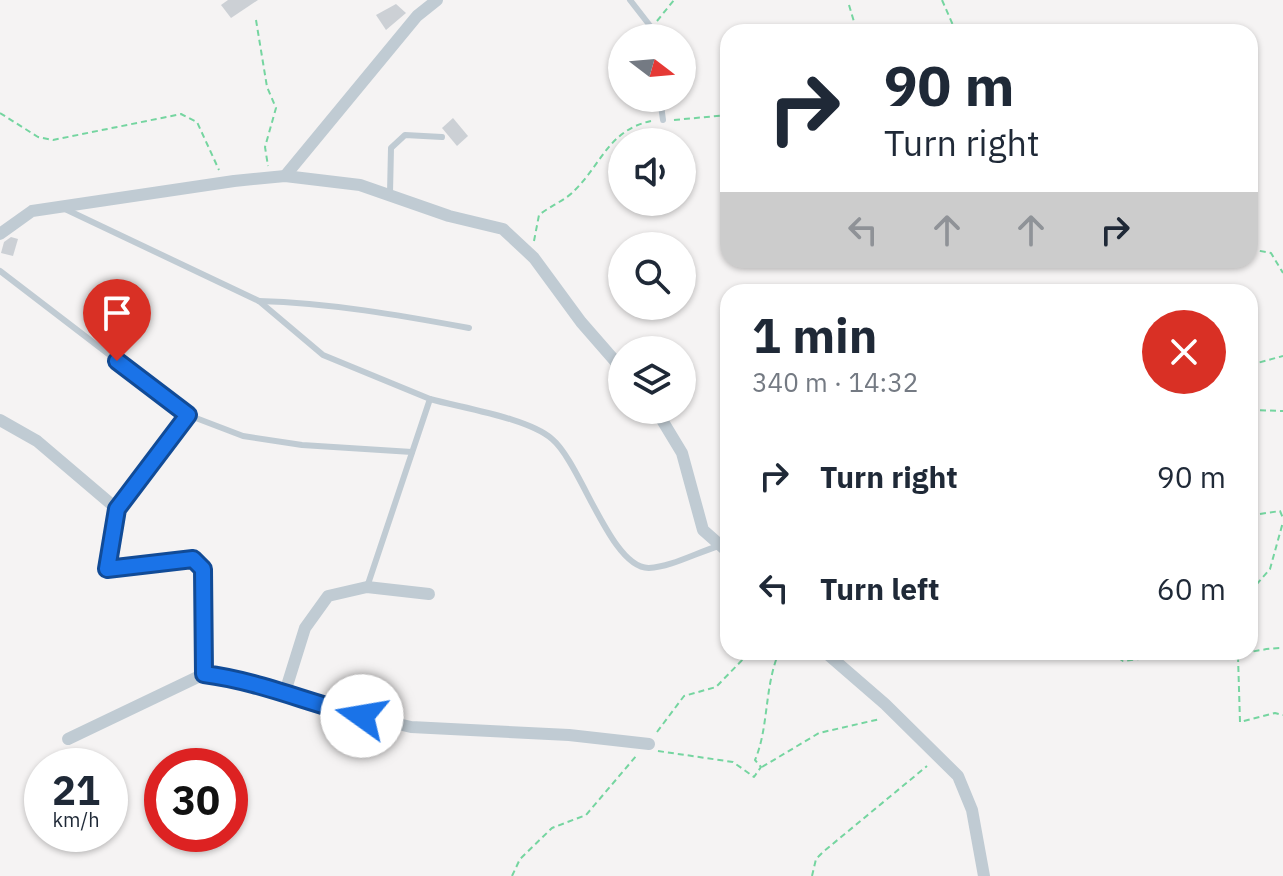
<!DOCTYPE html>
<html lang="en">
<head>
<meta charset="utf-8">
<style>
  :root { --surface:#fff; --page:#f6f6f7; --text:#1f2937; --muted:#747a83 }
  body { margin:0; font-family:"IBM Plex Sans",sans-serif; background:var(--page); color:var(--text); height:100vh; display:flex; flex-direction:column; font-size:30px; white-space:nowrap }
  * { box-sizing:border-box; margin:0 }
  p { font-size:26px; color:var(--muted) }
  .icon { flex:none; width:44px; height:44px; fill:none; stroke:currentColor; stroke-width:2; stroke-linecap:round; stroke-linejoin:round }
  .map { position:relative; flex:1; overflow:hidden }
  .sheet { position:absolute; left:720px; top:284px; width:538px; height:376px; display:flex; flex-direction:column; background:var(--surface); border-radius:24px; box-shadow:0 2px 6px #0004 }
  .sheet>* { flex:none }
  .guide { position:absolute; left:720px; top:24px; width:538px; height:244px; border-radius:24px; box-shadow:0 2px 6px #0004; background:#fff; color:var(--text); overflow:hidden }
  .needle { width:52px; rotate:106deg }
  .fabs { position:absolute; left:608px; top:24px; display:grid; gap:16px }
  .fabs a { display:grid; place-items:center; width:88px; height:88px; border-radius:50%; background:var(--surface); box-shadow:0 2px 6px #0004; font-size:40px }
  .speed { position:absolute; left:24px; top:748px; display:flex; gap:16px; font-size:40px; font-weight:700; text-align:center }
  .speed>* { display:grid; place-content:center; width:104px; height:104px; border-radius:50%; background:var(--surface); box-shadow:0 2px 6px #0004; line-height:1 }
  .speed small { font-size:20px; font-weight:400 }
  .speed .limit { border:12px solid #d22; background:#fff; color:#111 }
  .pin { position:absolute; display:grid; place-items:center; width:68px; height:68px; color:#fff; margin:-82px -34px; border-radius:50% 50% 50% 0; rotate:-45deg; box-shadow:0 0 8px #0007 }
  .pin .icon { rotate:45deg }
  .me { position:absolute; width:88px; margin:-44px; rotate:283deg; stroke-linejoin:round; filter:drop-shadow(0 0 6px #0008) }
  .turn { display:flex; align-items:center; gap:28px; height:168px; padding:0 32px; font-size:36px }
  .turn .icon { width:104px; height:104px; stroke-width:2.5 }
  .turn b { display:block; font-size:56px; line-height:68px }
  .lanes { display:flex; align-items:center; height:76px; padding:0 32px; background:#0003; justify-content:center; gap:40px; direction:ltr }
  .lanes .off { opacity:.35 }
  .round { display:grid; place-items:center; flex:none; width:84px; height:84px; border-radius:42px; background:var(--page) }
  .summary { display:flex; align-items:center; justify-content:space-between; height:136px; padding:0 32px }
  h1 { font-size:48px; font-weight:700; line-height:60px }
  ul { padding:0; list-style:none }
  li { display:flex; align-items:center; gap:24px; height:112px; padding:0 32px }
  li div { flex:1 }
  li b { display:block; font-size:30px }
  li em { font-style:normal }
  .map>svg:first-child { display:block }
</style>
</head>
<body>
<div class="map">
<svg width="1283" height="876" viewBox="0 0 1283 876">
  <rect width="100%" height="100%" fill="#f5f3f3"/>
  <g fill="#ccd0d5">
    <path d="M228,0H258L231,18L221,5Z"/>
    <path d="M396,4L406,13L386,30L376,15Z"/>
    <path d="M453,118L468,136L457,146L442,128Z"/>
    <path d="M11,237L18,239L13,256L1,253L4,242Z"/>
  </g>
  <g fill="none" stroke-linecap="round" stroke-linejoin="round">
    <g stroke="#75d5a0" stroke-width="2" stroke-dasharray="6 4" stroke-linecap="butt">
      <path d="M942,0L956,32"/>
      <path d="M849,5L857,32"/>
      <path d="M256,20L267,87L276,108L265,147L268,166"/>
      <path d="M657,21L674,0"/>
      <path d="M0,113L38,137L53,140L181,114L197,122L219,170"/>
      <path d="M674,120L728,115"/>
      <path d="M534,241L539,215C550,206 566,200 575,190C602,163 609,130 651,121"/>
      <path d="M1250,249L1271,253L1283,273"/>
      <path d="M1250,365L1283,356"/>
      <path d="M1250,410L1283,411"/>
      <path d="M1260,514L1280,511L1283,518"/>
      <path d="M1250,592L1270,569L1283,522"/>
      <path d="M1110,652L1123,661L1181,654L1204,659L1218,656"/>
      <path d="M1219,652L1218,656C1240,656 1260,648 1283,648"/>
      <path d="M1238,656L1240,722L1275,713L1283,715"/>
      <path d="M1013,657L1030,652"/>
      <path d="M657,732L684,696L716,687L750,652"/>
      <path d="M658,751L733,762L754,777L761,767L755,760C769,727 764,688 779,652"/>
      <path d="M762,767L819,733L880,719"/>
      <path d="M512,876L520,859L552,828L586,815L637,755"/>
      <path d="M812,876L816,859L823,852L927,766"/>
    </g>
    <g stroke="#c0cbd3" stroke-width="6">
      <path d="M630,0L651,27L652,38"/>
      <path d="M660,98L663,120"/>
      <path d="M390,193L391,148L405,135L442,137"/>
      <path d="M65,209L259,301L323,355L430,399L367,587"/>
      <path d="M0,271L188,415L117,509"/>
      <path d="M259,301C330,303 399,315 469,328"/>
      <path d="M430,399C462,408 528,418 552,439C581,463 611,569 649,568C671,567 698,552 719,546"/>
      <path d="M188,415L243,436L302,445L412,452"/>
    </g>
    <g stroke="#c0cbd3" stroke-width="12">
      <path d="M285,176L417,16L437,0"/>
      <path d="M0,234L32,211L234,181L285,176L360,185L449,216L503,229L534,258L581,322L622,369"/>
      <path d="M656,410L682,453L703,530L728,552"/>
      <path d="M0,420L37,441L117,509L107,569C130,566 189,549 203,569L204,674L256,682L313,704L411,727L569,735L649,744"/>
      <path d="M825,652L885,704L958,776L972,810L984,876"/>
      <path d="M285,692L305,628L328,596L367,587L429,594"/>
      <path d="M68,739L204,674"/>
    </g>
  </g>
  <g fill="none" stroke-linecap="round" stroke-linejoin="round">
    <defs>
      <path id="route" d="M117,361L188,415L117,509L107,569L193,559L203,569L204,674C259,681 308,703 362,716"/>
    </defs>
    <use href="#route" stroke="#114b97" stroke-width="20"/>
    <use href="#route" stroke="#1a73e8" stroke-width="14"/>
  </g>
</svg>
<div class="fabs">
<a><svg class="needle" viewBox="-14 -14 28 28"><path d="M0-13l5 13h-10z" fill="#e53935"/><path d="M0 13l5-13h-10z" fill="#747a83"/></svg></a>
<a><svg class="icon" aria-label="sound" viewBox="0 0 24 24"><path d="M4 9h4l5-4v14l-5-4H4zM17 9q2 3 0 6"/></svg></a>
<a><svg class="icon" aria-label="search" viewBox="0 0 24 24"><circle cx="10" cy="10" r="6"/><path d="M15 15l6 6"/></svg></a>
<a><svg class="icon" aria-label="layers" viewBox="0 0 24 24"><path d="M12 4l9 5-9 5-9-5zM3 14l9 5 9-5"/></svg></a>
</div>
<div class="speed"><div>21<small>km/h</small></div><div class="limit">30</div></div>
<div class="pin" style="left:117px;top:361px;background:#d93025"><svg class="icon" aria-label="arrive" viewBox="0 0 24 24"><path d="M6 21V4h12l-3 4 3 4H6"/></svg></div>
<svg class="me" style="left:362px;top:716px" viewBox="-20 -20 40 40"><circle r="19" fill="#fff"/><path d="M0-13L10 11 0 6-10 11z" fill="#1a73e8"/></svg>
<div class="guide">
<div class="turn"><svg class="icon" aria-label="right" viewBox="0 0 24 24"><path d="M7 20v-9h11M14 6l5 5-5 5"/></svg><div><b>90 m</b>Turn right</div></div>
<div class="lanes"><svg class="icon off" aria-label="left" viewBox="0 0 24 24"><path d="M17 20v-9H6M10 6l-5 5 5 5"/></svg><svg class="icon off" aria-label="ahead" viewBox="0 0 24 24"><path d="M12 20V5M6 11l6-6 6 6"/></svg><svg class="icon off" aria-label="ahead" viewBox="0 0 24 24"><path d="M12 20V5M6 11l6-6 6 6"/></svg><svg class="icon" aria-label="right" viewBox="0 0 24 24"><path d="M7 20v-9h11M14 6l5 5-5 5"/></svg></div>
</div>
<section class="sheet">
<div class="summary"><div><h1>1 min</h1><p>340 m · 14:32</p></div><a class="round" style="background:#d93025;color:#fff"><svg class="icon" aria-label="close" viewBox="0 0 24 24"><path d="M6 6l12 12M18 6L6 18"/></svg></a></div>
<ul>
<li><svg class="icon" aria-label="right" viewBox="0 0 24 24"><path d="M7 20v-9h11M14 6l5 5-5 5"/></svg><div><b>Turn right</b></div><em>90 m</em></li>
<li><svg class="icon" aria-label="left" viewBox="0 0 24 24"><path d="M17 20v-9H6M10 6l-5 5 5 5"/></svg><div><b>Turn left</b></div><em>60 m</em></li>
</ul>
</section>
</div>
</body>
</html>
